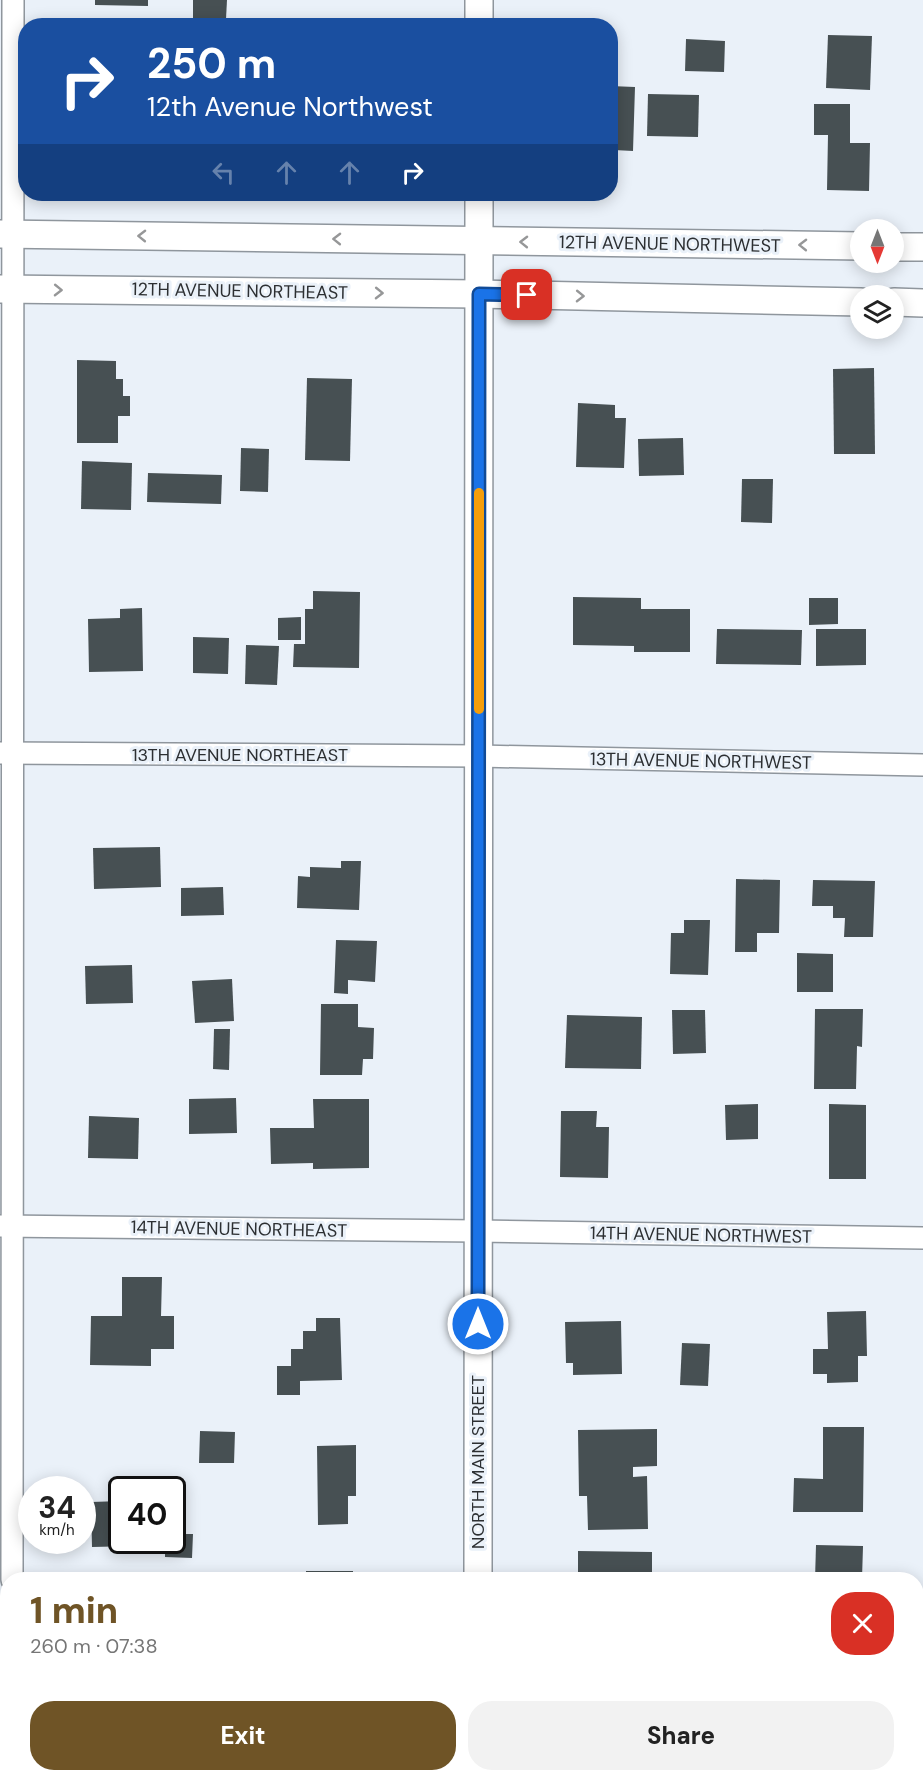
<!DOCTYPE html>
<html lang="en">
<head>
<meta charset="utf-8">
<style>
  :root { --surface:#fff; --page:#f2f2f2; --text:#222; --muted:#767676; --accent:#6f5426 }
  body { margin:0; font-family:"DM Sans",sans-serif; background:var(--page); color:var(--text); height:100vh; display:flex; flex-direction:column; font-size:22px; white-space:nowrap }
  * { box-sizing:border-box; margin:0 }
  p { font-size:20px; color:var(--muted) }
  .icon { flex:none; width:33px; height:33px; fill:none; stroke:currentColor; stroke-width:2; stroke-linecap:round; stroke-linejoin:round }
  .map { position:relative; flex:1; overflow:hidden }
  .details { position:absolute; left:0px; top:1572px; width:924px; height:210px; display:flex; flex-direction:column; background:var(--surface); border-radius:24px 24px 0 0; box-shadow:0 3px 15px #0003 }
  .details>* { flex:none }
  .guide { position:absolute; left:18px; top:18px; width:600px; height:183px; border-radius:24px; box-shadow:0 3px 15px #0003; background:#1a4fa0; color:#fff; overflow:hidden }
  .needle { width:39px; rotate:180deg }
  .buttons { position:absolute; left:850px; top:219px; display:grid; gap:12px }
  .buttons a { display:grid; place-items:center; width:54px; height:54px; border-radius:50%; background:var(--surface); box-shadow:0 3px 15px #0003; font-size:30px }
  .speed { position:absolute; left:18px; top:1476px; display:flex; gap:12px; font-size:30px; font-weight:700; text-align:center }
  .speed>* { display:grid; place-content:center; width:78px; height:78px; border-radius:50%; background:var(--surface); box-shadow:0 3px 15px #0003; line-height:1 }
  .speed small { font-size:15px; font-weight:400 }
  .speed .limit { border:3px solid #111; border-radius:9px; background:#fff; color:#111 }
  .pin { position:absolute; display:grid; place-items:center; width:51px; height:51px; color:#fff; margin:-26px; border-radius:12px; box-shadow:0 3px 9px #0006 }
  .me { position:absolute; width:66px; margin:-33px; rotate:0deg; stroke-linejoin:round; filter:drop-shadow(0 0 4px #0008) }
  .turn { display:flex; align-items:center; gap:21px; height:126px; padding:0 30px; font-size:27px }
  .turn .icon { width:78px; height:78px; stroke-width:2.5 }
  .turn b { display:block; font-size:42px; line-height:51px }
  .lanes { display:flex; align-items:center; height:57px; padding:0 30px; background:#0003; justify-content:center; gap:30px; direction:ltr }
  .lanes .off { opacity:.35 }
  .round { display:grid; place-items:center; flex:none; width:63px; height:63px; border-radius:24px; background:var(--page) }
  .head { display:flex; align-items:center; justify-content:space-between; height:102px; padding:0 30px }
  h1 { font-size:36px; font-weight:800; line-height:45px; color:var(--accent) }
  .cta { display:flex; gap:12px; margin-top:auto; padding:12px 30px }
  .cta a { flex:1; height:69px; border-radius:24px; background:var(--accent); color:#fff; font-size:24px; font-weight:800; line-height:69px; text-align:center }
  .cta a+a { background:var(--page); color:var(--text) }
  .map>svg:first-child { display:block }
</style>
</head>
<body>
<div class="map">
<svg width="923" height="1782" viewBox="0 0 923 1782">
  <rect width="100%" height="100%" fill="#eaf1f9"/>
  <g fill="#475053">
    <path d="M95,0H148V6L95,5Z"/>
    <path d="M193,0H227L226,19L193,18Z"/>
    <path d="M828,35L872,36L870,90L826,88Z"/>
    <path d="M686,39L725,41L724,72L685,71Z"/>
    <path d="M610,86L635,87L633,151L614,150L613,164H610Z"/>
    <path d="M648,94L699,95L698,137L647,136Z"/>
    <path d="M814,104H850V143H870L869,191L827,190L828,135H814Z"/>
    <path d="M77,360L116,361V379H123V396H130V416H118V443H77Z"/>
    <path d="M874,368L875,454H834L833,369Z"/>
    <path d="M307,378L352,379L350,461L305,460Z"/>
    <path d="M578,403L615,405V418H626L624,468L576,467Z"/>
    <path d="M683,438L684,475L639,476L638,439Z"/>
    <path d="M241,448L269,449L268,492L240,491Z"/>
    <path d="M82,461L132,463L131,510L81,509Z"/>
    <path d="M148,473L222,475L221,504L147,502Z"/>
    <path d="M742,479H773L772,523L741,522Z"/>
    <path d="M313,591L360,592L359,668L293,667L294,644H305V609H313Z"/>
    <path d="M573,597L641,598V609H690V652H634V646L573,645Z"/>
    <path d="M809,598H838V624L809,625Z"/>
    <path d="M142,608L143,671L89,672L88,619L120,618V609Z"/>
    <path d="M301,617V640H278V618Z"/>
    <path d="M717,629L802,630L801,665L716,664Z"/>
    <path d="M816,629H866V665L816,666Z"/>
    <path d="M193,637L229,638L228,674L193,673Z"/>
    <path d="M246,645L279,646L277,685L245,684Z"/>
    <path d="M160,847L161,887L94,889L93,848Z"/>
    <path d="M341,861H361L359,910L297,908L298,876L310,877V867L341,868Z"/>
    <path d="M736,879L780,880L779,933H757V952H735Z"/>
    <path d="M813,880L875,881L873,937H844L845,918H833V906H812Z"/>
    <path d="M223,887L224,915L181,916V888Z"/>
    <path d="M684,920H710L708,975L670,974L671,933H684Z"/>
    <path d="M336,940L377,941L375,982L348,980V994L334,993Z"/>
    <path d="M797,953L833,954V992H797Z"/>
    <path d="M132,965L133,1003L86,1004L85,966Z"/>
    <path d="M232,979L234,1021L195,1023L192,981Z"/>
    <path d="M321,1004H358V1027L374,1028L373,1059H363L362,1075H320Z"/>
    <path d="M815,1009H863L862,1047L857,1046L856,1089H814Z"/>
    <path d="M672,1010H705L706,1053L673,1054Z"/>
    <path d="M567,1015L642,1017L641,1069L565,1068Z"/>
    <path d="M214,1029H230L229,1070L213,1069Z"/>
    <path d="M236,1098L237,1133L189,1134V1099Z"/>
    <path d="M313,1099H369V1168L313,1169V1163L271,1164L270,1128H314Z"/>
    <path d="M758,1104V1139L726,1140L725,1105Z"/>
    <path d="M829,1104L866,1105V1179H829Z"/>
    <path d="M561,1111H597L596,1127H609L608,1178L560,1177Z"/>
    <path d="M89,1116L139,1118L138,1159L88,1158Z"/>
    <path d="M122,1277H162L161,1316H174V1349H151V1366L90,1365L91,1316H122Z"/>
    <path d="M866,1311L867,1356H858V1382L827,1383V1374H813V1349H828L827,1312Z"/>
    <path d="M316,1318H340L342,1380L300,1381V1395H277V1366H291V1349H303V1331H316Z"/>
    <path d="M621,1321L622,1374L573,1375V1363H566L565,1322Z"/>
    <path d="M682,1343L710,1344L708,1386L680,1385Z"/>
    <path d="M823,1427H864L863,1512H793L794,1478L823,1479Z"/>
    <path d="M657,1429V1466L633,1467V1477L647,1476L648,1529L588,1530L587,1496H579L578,1430Z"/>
    <path d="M200,1431L235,1432L234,1463H199Z"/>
    <path d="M356,1445V1496H348V1524L318,1525L317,1446Z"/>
    <path d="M122,1501V1540H135V1546L92,1547L91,1502Z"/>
    <path d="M172,1534H193L192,1558L165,1557V1540H172Z"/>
    <path d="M816,1545L863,1546L862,1579L815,1580Z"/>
    <path d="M578,1551L652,1552V1580H578Z"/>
    <rect x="306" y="1571" width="47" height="9"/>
  </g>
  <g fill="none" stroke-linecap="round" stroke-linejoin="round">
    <defs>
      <g id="minor">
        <path d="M0,753L479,756L923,765"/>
        <path d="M0,1226L478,1231L923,1238"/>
        <path d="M12,1580L13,0"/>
        <path d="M478,1774V1782"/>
      </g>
      <g id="tertiary">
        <path d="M479,0V26"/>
        <path d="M0,234L861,246"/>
        <path d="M894,247H923"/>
        <path d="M0,289L479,294L861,302"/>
        <path d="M894,302L923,303"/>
        <path d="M478,1580L479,194"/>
        <path d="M0,1694H8"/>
        <path d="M916,1718H923"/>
      </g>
    </defs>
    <use href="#minor" stroke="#8f969d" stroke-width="24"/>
    <use href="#tertiary" stroke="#8f969d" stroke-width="30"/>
    <path stroke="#9a9fa5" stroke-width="4" stroke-dasharray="4.5 3" stroke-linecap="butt" d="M587,1774L596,1782"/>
    <use href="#minor" stroke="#fff" stroke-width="21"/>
    <use href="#tertiary" stroke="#fff" stroke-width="27"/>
  </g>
  <defs><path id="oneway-chevron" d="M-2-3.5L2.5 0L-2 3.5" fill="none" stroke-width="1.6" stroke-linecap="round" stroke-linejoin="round" transform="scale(1.5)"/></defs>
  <g stroke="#969798">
    <use href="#oneway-chevron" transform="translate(142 236) rotate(-179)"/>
    <use href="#oneway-chevron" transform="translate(337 239) rotate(-179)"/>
    <use href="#oneway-chevron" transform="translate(524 242) rotate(-179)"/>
    <use href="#oneway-chevron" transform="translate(803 245) rotate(-179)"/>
    <use href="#oneway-chevron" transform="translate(58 290) rotate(1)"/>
    <use href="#oneway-chevron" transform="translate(379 293) rotate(1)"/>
    <use href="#oneway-chevron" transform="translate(580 296) rotate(1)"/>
  </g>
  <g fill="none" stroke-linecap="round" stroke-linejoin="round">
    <defs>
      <path id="route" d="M478,1324L479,294L527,295"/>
    </defs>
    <use href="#route" stroke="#114b97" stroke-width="15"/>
    <use href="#route" stroke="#1a73e8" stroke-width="10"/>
    <path stroke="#f59e0b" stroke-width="10" d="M479,493V709"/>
  </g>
  <g text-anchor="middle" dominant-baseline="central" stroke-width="6" stroke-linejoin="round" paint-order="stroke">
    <g font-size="18" fill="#2c2f32" stroke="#eaf1f9">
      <text transform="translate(670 244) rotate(1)">12TH AVENUE NORTHWEST</text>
      <text transform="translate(240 291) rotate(1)">12TH AVENUE NORTHEAST</text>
      <text x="240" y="755">13TH AVENUE NORTHEAST</text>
      <text transform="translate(701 761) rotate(1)">13TH AVENUE NORTHWEST</text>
      <text transform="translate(239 1229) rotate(1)">14TH AVENUE NORTHEAST</text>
      <text transform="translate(701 1235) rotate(1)">14TH AVENUE NORTHWEST</text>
      <text transform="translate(478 1462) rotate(-90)">NORTH MAIN STREET</text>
    </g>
  </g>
</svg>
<div class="buttons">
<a><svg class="needle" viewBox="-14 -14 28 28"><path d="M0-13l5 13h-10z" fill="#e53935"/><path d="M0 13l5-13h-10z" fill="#767676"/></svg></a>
<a><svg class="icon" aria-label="layers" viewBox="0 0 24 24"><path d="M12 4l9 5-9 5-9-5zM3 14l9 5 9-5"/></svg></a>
</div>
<div class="speed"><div>34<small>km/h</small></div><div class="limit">40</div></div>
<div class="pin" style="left:527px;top:295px;background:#d93025"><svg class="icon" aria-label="arrive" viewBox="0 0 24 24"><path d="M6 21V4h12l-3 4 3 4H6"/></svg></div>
<svg class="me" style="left:478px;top:1324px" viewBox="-20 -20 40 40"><circle r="17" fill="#1a73e8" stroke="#fff" stroke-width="3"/><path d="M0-11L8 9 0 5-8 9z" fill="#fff"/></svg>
<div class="guide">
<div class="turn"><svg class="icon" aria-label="right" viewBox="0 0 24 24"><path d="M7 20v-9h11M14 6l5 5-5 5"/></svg><div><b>250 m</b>12th Avenue Northwest</div></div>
<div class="lanes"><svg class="icon off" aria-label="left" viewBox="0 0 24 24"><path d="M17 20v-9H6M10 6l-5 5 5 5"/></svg><svg class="icon off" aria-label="ahead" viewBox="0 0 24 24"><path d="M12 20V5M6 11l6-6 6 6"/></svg><svg class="icon off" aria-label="ahead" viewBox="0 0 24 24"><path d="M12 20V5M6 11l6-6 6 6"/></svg><svg class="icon" aria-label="right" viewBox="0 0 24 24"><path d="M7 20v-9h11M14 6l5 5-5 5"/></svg></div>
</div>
<section class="details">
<div class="head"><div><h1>1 min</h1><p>260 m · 07:38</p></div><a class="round" style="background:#d93025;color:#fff"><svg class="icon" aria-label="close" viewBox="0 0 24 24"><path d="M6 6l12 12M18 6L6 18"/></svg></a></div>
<div class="cta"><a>Exit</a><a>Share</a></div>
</section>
</div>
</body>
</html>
